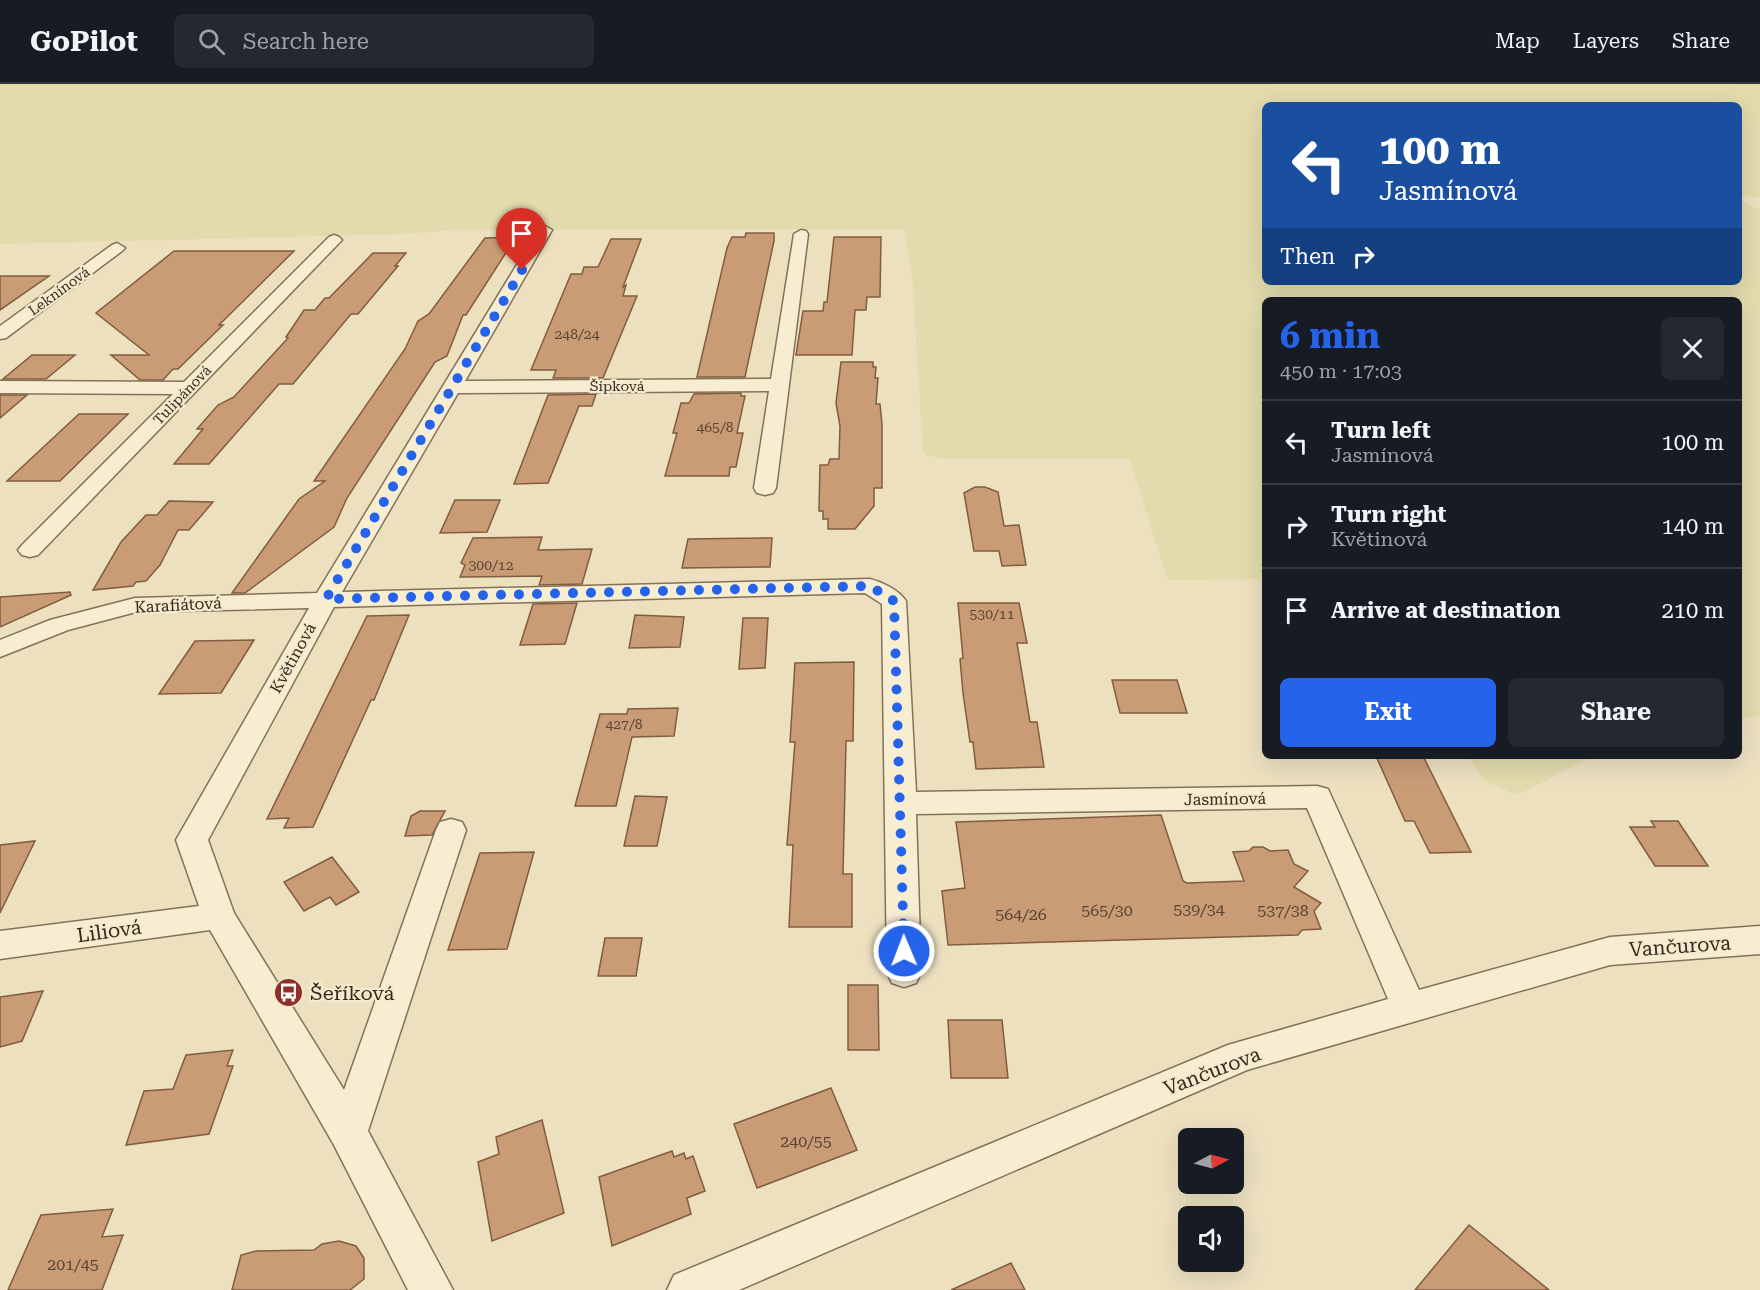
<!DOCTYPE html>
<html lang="en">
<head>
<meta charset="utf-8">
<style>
  :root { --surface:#171b24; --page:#242831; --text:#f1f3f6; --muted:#9ea1a6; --line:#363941; --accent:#2563eb }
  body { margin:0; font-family:"Roboto Serif",serif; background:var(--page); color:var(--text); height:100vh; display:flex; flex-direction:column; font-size:22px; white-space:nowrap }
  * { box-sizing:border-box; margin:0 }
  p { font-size:20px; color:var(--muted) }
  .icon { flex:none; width:33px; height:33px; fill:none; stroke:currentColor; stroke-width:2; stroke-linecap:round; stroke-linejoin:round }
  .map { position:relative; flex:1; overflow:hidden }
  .sheet { position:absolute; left:1262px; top:213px; width:480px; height:462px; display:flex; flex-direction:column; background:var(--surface); border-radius:9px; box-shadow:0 6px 24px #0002 }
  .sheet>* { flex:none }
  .banner { position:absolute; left:1262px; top:18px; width:480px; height:183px; border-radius:9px; box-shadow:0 6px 24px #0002; background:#1a4fa0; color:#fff; overflow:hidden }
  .needle { width:39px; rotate:84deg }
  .buttons { position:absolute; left:1178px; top:1044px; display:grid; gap:12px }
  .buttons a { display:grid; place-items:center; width:66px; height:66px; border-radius:9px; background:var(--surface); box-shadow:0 6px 24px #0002; font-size:30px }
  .pin { position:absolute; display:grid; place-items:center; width:51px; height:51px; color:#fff; margin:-62px -26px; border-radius:50% 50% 50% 0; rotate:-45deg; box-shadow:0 0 6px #0007 }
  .pin .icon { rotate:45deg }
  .me { position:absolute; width:66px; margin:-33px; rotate:359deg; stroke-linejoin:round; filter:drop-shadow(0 0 4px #0008) }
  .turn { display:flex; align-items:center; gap:21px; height:126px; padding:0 18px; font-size:27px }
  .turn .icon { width:78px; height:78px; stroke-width:2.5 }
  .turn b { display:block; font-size:42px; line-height:51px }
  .then { display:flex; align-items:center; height:57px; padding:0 18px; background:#0003; gap:12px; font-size:22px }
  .round { display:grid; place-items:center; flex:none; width:63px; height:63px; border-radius:9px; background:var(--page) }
  .summary { display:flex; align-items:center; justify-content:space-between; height:102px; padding:0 18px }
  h1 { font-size:36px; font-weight:700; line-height:45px; color:var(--accent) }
  .cta { display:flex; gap:12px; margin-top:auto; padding:12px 18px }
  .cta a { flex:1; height:69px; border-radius:9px; background:var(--accent); color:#fff; font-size:24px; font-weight:700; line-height:69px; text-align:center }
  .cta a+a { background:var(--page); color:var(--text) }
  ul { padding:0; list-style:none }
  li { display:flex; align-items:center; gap:18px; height:84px; padding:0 18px; border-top:2px solid var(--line) }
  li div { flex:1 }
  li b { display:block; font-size:22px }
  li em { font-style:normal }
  header { display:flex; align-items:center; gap:36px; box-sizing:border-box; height:84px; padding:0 30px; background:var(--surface); border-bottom:2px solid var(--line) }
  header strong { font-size:28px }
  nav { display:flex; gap:33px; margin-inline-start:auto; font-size:21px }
  .search { width:420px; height:54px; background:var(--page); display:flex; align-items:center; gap:15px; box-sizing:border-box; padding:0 21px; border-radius:9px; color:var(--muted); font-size:22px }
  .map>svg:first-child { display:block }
</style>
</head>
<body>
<header>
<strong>GoPilot</strong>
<div class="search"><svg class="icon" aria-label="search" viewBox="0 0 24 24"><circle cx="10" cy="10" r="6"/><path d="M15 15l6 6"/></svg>Search here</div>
<nav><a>Map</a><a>Layers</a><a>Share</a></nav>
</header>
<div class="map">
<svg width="1760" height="1206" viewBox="0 0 1760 1206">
  <rect width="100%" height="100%" fill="#ece0bf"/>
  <g fill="#e1dbad">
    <path d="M0,0H1760V113L1739,112L1738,21H1264V198H1738L1739,116L1760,126V632L1739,635L1738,216H1264V495L1168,496L1129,375H944L926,371L923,367L912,190L904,145L454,146L402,150L0,160Z"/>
    <path d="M1468,672H1593L1517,711L1485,697Z"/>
  </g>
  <g fill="#c99c76" stroke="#825c3f" stroke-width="1.5">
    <path d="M746,149H774V157L745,293H697L727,164L732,153H745Z"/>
    <path d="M516,153L466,231H463L447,272L435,278L347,414L334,443L245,509H232L299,415L325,397H314L405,265L418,237L429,230L485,154Z"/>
    <path d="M834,153H881L880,213H867L866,226H855L852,271H796L803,227H823L824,218H827Z"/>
    <path d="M611,155H641L623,203L626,201L623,212H637L603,294H553L556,286H531L571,190H582L584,183H598Z"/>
    <path d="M174,167H294L219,241H223L178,285H173L163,296H140L111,271H149L96,229Z"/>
    <path d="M373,169H406L395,182H398L358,230H351L293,300H279L209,380H174L203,345H197L218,321L234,313L288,254L286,253L304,226H315L325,214H329Z"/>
    <path d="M0,192H49L0,226Z"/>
    <path d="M32,271H75L46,295H3Z"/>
    <path d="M841,278H873V283H876L875,294H878L876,320H880L882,340V404H874V422L855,445H828V435H823V427H819L820,381H828L830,375H839L840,342L836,319Z"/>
    <path d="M741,309V312H745L737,349H743L736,383H730L729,392H665L677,349H673L681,319H689L694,310Z"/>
    <path d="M596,310L592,322H579L548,399L514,400L548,311Z"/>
    <path d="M0,311H27L0,334Z"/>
    <path d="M79,330H128L60,397H7Z"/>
    <path d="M975,403H985L998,408L1004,442L1019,441L1026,481L1002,482L999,467H974L964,409Z"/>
    <path d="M455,416H500L487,448L440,449Z"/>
    <path d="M169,417L213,418L189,446H178L160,481L146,497L136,498L133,502L93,506L121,458L146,431H157Z"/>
    <path d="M542,453L538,466L592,465L582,500L539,501L542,492L460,493L465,481L461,479L473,454Z"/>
    <path d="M772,454L770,483L682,484L688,455Z"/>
    <path d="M70,508L71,511L0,543V513Z"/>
    <path d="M577,519L565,560L520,561L533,520Z"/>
    <path d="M958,519H1019L1027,559H1017L1030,638H1037L1044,683L976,685L973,658H970L963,609L960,575L963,574Z"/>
    <path d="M409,531L374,616H371L313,743L284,744L289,734L267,735L367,532Z"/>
    <path d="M635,531L684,533L680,563L629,564Z"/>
    <path d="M743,534H768L765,584L739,585Z"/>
    <path d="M254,556L221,609L159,610L195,557Z"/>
    <path d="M854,578L853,657H846L843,790H852V843H789L793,761H787L795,658H790L795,579Z"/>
    <path d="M1112,596H1177L1187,629H1120Z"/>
    <path d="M678,624L674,652L632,653L616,722H575L600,630H627L628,625Z"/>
    <path d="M1376,672H1423L1471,768L1430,769L1414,737H1405Z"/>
    <path d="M635,712L667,713L657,762H624Z"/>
    <path d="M420,727H445L432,751L405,752L411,732Z"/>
    <path d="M1161,731L1183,797L1187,799L1244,797L1233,768L1249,767L1253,763H1263L1270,767L1288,766L1294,780L1308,787L1294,803L1321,819L1314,827L1321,845L1302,846L1298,851L948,861L942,807L965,804L956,738Z"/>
    <path d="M1651,737H1678L1708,782H1655L1630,743H1655Z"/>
    <path d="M35,757L0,829V761Z"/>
    <path d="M534,768L507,865L448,866L480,769Z"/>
    <path d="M332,773L359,808L336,821L330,813L304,827L284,798Z"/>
    <path d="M605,854H642L636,892H598Z"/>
    <path d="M848,901H878L879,966H848Z"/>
    <path d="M43,907L22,957L0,963V913Z"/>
    <path d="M948,936H1002L1008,994H951Z"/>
    <path d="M233,966L227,982H233L209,1050L126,1061L144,1007L173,1005L186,971Z"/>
    <path d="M831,1004L857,1066L757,1104L734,1040Z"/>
    <path d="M542,1036L564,1129L492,1157L478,1078L499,1070L496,1053Z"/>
    <path d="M672,1067L674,1073L684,1069L686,1075L693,1072L705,1107L687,1114L691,1130L612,1162L599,1093Z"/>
    <path d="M113,1125L102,1153L123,1151L102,1206H8L41,1131Z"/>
    <path d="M1469,1141L1549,1206H1415Z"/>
    <path d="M339,1157L356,1162L364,1174V1195L350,1206H232L241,1171L256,1167L314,1166L322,1160Z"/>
    <path d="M1011,1179L1025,1206H951Z"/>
  </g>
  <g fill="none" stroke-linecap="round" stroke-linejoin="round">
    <defs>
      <g id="street">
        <path d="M545,142L552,146L465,297L771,295L794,150L801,146L806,147L808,150L776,404L773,409L765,411L757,409L754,404L769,307L458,309L342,508L870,495C882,498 899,506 906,517L916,708L1317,702L1328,705L1419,906L1610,853L1760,842V870L1610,881L1247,986L739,1206H667L674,1191L1228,961L1388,915L1307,724L916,730L921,889L916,899L904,903L892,899L887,889L882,520L865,509L334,523L208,756L234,829L344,1006L436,746L440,738L451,735L462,738L466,746L368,1047L453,1206H408L334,1061L210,846L0,875V847L199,822L176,756L309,524L136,528L68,546L0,573V556L50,536L135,514L317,509L538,146Z"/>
        <path d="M334,151L339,153L342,156L339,159L38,471L30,473L22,471L18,466L22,461L173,310L0,309V297L184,298L329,153Z"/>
        <path d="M117,159L125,164L122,167L6,254L0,255V242L112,161Z"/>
      </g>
    </defs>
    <use href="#street" stroke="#847158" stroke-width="3"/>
    <use href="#street" fill="#f7eed2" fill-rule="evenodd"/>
  </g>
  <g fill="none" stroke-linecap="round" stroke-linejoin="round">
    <path stroke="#2563eb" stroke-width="10" stroke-dasharray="0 18" d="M522,186L326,515L870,502L894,517L904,867"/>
  </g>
  <defs>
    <symbol id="bus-disc" viewBox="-11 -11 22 22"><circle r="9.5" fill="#912e2a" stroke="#f4ebce"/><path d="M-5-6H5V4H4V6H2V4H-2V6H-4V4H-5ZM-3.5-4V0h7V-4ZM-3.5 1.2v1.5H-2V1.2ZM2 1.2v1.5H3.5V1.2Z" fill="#fff"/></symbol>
  </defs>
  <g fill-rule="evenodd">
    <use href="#bus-disc" x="272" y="892" width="33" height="33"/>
  </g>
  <g text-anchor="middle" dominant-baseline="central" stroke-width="4.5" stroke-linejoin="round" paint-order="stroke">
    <g font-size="14" fill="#34291c" stroke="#f4ebce">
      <text transform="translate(59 207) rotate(-36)">Leknínová</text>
      <text x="617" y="302">Šípková</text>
      <text transform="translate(182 311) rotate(-46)">Tulipánová</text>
    </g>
    <g font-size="14" fill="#594632">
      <text x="577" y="250">248/24</text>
      <text x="715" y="343">465/8</text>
      <text x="491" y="481">300/12</text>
      <text x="992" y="530">530/11</text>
      <text x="624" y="640">427/8</text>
    </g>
    <g font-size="16" fill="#34291c" stroke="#f4ebce">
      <text transform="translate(178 521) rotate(-3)">Karafiátová</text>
      <text transform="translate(293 574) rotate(-61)">Květinová</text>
      <text transform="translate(1225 715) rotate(-1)">Jasmínová</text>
    </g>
    <g font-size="16" fill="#594632">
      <text x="1199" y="825">539/34</text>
      <text x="1107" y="826">565/30</text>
      <text x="1283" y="826">537/38</text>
      <text x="1021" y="830">564/26</text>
      <text x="806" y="1057">240/55</text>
      <text x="73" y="1180">201/45</text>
    </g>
    <g font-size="20" fill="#34291c" stroke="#f4ebce">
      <text transform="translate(109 847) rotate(-8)">Liliová</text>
      <text transform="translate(1680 862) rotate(-4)">Vančurova</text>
      <text transform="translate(1212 987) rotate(-21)">Vančurova</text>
    </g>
    <g font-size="20" fill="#34291c" stroke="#f4ebce" text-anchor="start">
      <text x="310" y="909">Šeříková</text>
    </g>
  </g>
</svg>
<div class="buttons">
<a><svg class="needle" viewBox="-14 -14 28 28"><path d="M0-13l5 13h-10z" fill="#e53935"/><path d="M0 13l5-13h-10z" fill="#9ea1a6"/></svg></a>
<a><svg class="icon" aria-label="sound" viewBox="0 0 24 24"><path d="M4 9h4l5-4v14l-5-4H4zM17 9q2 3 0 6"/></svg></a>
</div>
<div class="pin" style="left:522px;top:186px;background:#d93025"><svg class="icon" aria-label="arrive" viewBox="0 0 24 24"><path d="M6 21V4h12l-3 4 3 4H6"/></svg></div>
<svg class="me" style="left:904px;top:867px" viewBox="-20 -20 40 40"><circle r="17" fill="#2563eb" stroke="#fff" stroke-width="3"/><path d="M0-11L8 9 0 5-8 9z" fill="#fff"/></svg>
<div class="banner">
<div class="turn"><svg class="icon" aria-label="left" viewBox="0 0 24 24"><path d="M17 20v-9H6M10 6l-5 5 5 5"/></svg><div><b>100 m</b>Jasmínová</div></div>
<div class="then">Then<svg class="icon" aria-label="right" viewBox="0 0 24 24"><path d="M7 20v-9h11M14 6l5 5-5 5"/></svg></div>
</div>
<section class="sheet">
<div class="summary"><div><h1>6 min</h1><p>450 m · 17:03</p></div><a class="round"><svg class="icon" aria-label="close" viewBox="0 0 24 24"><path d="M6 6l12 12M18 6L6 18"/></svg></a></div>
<ul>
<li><svg class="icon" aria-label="left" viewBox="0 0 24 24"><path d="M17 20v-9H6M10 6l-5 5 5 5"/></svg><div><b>Turn left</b><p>Jasmínová</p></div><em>100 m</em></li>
<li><svg class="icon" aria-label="right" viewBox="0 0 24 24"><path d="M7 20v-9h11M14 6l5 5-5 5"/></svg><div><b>Turn right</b><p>Květinová</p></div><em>140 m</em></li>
<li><svg class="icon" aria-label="arrive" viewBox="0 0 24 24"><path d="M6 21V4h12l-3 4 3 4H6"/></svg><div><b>Arrive at destination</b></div><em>210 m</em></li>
</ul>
<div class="cta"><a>Exit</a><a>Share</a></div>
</section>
</div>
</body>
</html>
